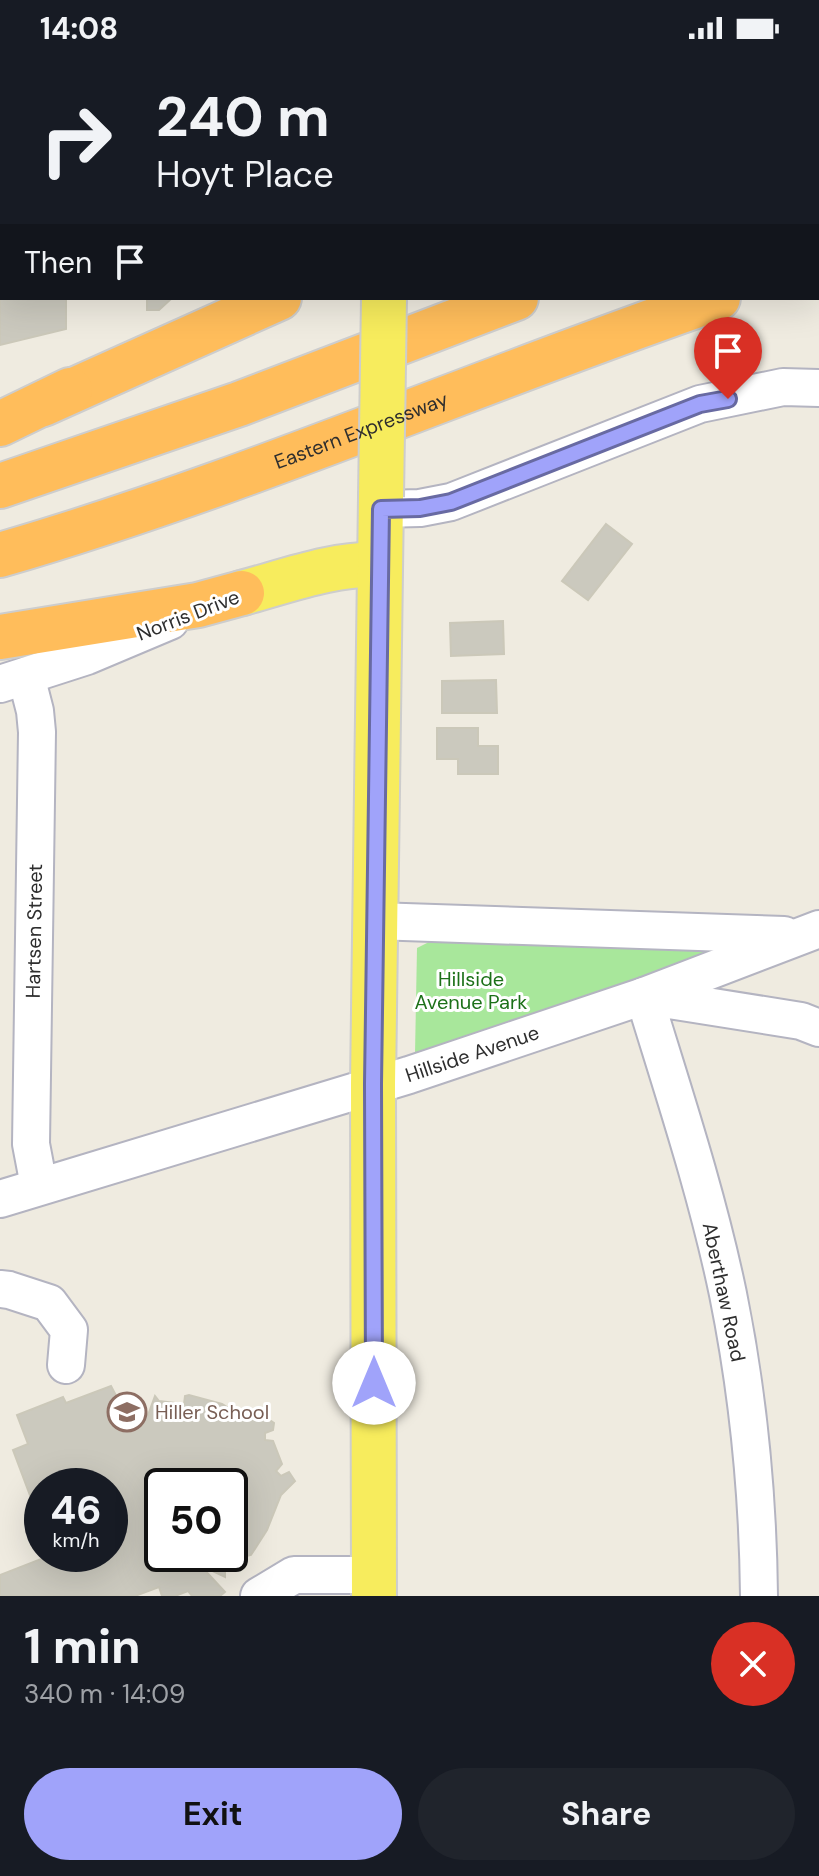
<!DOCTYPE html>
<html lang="en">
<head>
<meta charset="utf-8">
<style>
  :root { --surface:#171b24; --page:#20242c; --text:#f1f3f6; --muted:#9ea1a6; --accent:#a0a3fa }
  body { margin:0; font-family:"DM Sans",sans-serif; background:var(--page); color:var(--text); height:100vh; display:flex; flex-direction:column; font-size:30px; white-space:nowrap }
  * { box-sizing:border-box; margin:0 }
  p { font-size:26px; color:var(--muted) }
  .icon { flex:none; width:44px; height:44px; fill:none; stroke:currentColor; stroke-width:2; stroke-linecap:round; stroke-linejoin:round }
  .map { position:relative; height:1540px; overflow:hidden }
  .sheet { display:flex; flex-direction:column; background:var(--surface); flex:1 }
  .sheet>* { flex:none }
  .hud { position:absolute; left:0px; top:0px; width:820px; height:244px; box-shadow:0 8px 32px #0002; background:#171b24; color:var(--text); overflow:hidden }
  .speed { position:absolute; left:24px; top:1412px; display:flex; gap:16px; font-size:40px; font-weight:700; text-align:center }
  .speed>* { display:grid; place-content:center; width:104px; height:104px; border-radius:50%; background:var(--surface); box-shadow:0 8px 32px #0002; line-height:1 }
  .speed small { font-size:20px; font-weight:400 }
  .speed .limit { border:4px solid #111; border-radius:12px; background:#fff; color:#111 }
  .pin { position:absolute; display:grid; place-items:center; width:68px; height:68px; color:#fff; margin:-82px -34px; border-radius:50% 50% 50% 0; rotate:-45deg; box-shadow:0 0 8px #0007 }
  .pin .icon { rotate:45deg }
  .me { position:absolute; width:88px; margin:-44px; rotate:0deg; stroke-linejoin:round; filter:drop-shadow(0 0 6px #0008) }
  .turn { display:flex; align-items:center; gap:28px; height:168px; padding:0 24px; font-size:36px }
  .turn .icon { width:104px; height:104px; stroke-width:2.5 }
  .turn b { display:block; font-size:56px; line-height:68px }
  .then { display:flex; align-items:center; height:76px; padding:0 24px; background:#0003; gap:16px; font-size:30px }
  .round { display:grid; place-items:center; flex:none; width:84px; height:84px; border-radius:42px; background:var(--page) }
  .summary { display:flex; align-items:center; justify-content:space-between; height:136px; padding:0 24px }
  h1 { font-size:48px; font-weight:700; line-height:60px }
  .cta { display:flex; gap:16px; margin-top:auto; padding:16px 24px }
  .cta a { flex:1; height:92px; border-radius:48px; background:var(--accent); color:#111; font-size:32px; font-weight:700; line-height:92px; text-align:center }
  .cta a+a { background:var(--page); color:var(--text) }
  .status { display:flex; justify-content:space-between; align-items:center; height:56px; padding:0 40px; background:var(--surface); direction:ltr }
  .status svg { height:22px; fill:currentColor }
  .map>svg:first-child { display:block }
</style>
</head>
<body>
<div class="status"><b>14:08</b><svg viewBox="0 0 49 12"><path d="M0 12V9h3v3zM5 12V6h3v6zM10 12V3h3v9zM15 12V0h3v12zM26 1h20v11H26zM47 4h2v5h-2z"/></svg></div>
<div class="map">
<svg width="819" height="1540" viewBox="0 0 819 1540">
  <rect width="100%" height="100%" fill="#efebe0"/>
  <path fill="#a8e79b" d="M433,884L724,888V896L415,998L417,892Z"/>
  <g fill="#cbc9be" stroke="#cbc8b9" stroke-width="2" fill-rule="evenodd">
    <path d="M0,222L2,242H66V273L0,289Z"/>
    <path d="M147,242H172L159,254H147Z"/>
    <path d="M606,468L632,488L588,544L562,525Z"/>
    <path d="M503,565L504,598L451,600L450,567Z"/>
    <path d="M496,624L497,657H442V625Z"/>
    <path d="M437,672H478V690H498V718H458V703H437Z"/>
    <path d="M111,1330L124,1355L132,1352L148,1359L155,1340L159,1345L184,1348L185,1340L189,1339L222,1348L243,1361L271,1365L274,1367L273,1374L265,1377V1384L273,1385L282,1408L276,1415L281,1420L289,1416L295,1425L281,1439L267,1474L251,1499L247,1500L241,1495L225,1515V1521L200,1509L225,1536L220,1540H192L188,1535L175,1540H162L159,1531L135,1540H0V1519L54,1498H110V1430H42V1447L34,1450L13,1394L28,1388L17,1359L63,1341L66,1347ZM162,1430H230V1498H162Z"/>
  </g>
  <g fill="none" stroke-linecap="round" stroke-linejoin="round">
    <defs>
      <g id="minor">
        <path d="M613,0L614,2"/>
        <path d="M647,0V2"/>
        <path d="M699,0V2"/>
        <path d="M479,2V0"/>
        <path d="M579,2V0"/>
        <path d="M381,453L420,452L451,446L700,348L783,331L819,332"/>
        <path d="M26,620L35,655L37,676L31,1088L39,1130"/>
        <path d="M0,628L87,600L170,565"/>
        <path d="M375,865L784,879"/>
        <path id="s1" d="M0,1143L409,1019L644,940L819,873"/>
        <path d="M0,1233L9,1234L49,1247L69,1274L66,1309"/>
        <path d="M259,1540L294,1519H374"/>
        <path d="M759,1540C758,1439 748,1337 728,1238C707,1137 674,1038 644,940L801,965L819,972"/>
      </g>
      <g id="major">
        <path d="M155,2L207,0"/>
        <path d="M356,2V0"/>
        <path d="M399,2V0"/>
        <path d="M0,8H2"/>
        <path d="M242,537C287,525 333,507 380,509"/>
        <path d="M374,1540L373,1028L381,441"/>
      </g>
      <g id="highway">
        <path d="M818,107H819"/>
        <path d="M818,145L819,144"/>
        <path d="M818,211H819"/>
        <path d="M43,348L279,242"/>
        <path d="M0,368L70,334"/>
        <path d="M0,430L239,348L516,242"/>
        <path id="s2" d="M0,499C244,428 477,325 718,242"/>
        <path d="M0,581L198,549L242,537"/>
      </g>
    </defs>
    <use href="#minor" stroke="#b4b4c1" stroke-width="40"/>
    <use href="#major" stroke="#cdcdcd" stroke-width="48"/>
    <use href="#highway" stroke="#cdcdcd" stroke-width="48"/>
    <use href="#minor" stroke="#fff" stroke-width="36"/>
    <use href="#major" stroke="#f7ec5d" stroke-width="44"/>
    <use href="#highway" stroke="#ffbd5b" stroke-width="44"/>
    <defs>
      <path id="major-bridge" d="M381,441L384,242"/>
    </defs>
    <use href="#major-bridge" stroke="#cdcdcd" stroke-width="48" stroke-linecap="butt"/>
    <use href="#major-bridge" stroke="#f7ec5d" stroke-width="44"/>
  </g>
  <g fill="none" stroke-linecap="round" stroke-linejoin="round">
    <defs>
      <path id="route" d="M374,1327L373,1028L381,453L420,452L451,446L700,348L728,343"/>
    </defs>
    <use href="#route" stroke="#686aa2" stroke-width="20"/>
    <use href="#route" stroke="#a0a3fa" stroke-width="14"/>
  </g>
  <defs>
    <symbol id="school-ring" viewBox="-11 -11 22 22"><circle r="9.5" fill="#fff" stroke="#8d6e63" stroke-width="1.5"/><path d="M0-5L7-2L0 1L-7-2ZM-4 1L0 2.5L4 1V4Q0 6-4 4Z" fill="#8d6e63"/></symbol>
  </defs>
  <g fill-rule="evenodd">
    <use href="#school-ring" x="105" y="1334" width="44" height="44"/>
  </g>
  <g text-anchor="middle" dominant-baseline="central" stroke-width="6" stroke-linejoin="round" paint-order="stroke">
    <g font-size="20" fill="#2e2e2e" stroke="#fff">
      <text stroke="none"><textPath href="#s2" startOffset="382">Eastern Expressway</textPath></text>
      <text transform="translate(188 559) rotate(-21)">Norris Drive</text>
      <text transform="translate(34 875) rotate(-89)">Hartsen Street</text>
      <text stroke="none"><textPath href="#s1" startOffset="494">Hillside Avenue</textPath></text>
      <text transform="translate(724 1236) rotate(78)">Aberthaw Road</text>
    </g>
    <g font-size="20" fill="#1c7018" stroke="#fff">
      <text x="471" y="923">Hillside<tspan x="471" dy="23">Avenue Park</tspan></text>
    </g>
    <g font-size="20" fill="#785e54" stroke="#fff" text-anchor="start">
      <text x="155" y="1356">Hiller School</text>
    </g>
  </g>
</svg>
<div class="speed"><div>46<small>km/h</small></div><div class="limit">50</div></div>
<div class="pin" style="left:728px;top:343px;background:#d93025"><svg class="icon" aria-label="arrive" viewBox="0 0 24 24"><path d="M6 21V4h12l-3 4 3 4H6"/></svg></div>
<svg class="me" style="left:374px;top:1327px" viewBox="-20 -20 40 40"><circle r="19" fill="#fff"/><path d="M0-13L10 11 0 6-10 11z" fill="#a0a3fa"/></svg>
<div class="hud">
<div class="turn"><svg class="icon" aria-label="right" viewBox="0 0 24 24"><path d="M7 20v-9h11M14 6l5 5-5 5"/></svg><div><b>240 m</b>Hoyt Place</div></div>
<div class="then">Then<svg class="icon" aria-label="arrive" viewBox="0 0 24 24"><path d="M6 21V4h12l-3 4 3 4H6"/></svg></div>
</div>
</div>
<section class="sheet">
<div class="summary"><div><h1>1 min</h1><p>340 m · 14:09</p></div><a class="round" style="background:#d93025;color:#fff"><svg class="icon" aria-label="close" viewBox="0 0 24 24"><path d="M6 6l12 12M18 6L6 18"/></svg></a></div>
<div class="cta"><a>Exit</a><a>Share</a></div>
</section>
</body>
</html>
